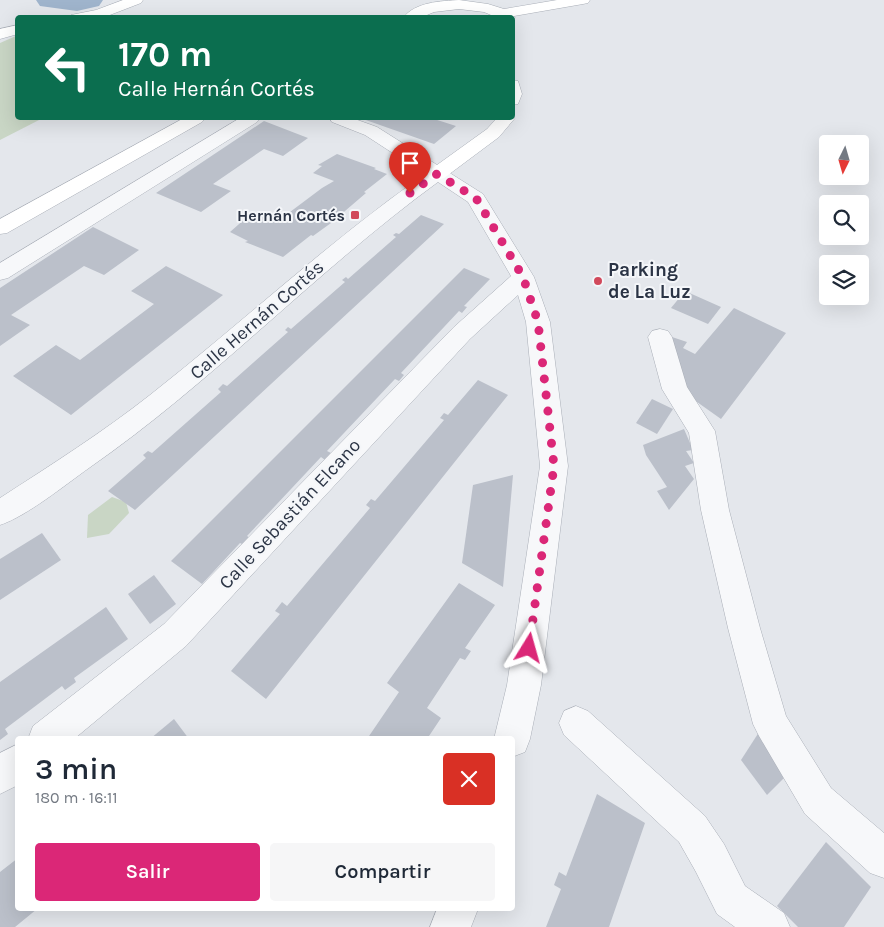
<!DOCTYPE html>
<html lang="es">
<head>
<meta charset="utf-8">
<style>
  :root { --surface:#fff; --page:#f6f6f7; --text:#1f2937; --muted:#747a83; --accent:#db2777 }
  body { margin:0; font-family:Karla,sans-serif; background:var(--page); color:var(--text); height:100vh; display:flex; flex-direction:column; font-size:19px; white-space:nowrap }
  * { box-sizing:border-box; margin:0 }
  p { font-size:16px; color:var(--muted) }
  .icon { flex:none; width:28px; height:28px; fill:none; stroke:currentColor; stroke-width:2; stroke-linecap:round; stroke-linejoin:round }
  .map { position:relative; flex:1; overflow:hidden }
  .details { position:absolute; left:15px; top:736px; width:500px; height:175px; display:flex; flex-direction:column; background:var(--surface); border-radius:5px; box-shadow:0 5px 20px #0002 }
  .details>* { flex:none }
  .hud { position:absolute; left:15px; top:15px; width:500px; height:105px; border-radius:5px; box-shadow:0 5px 20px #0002; background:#0b6e4f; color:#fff; overflow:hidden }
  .needle { width:32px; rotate:185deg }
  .controls { position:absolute; left:819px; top:135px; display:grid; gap:10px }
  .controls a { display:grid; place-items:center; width:50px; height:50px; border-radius:5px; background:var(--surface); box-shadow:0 5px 20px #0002; font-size:25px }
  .pin { position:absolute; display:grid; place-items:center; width:42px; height:42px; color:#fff; margin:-51px -21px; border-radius:50% 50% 50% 0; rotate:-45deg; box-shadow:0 0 5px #0007 }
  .pin .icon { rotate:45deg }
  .me { position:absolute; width:55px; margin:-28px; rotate:8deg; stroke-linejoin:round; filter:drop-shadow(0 0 4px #0008) }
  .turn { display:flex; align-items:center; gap:18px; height:105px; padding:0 20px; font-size:22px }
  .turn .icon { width:65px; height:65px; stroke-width:2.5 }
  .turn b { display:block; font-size:35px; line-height:42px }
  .round { display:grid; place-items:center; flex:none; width:52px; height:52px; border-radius:5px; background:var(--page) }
  .overview { display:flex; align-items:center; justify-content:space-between; height:85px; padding:0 20px }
  h1 { font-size:30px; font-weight:600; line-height:38px }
  .button { display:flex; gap:10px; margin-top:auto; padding:10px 20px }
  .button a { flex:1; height:58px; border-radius:5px; background:var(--accent); color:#fff; font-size:20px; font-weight:600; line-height:58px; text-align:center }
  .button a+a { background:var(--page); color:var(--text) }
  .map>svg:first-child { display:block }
</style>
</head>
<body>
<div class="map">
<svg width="884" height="927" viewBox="0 0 884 927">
  <rect width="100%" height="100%" fill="#e4e7ec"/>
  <g fill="#c9d6c5">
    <path d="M16,36L18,118H43L0,140V43Z"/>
    <path d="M112,497L126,502L129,513L109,534L87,538L88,515Z"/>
  </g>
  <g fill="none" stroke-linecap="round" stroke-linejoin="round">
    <path fill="#9fb4cc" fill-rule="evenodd" d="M36,0H103L99,6L77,11L40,6Z"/>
  </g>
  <g fill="#bbc0ca">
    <path d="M360,118H431L456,126L434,144Z"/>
    <path d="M264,121L308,138L283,156L264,149L213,184L231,191L201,212L156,193Z"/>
    <path d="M337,154L376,168L374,169L387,174L364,192L366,193L331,223L313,236L311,235L283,257L245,242L248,241L230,232L247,217L250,219L261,211L282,221L292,212H290L322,188L334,181L313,173L322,166L318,165Z"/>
    <path d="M421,215L444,224L135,510L108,491L146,458L143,455L148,451L152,453L221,392L218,389L223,384L227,386L288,332L285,330L288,327L291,329L345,282L342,280L346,277L348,279L396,237L393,235L396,233L399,234Z"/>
    <path d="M93,227L139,250L104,275L84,266L11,315L30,325L0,346V288Z"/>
    <path d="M166,266L223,295L71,415L13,376L56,345L80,360L154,304L131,291Z"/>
    <path d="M464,268L490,279L464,306L467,307L462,313L459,311L401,373L404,375L399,381L395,379L327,451L331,453L325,460L321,457L247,536L250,538L244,545L240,543L202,584L171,561Z"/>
    <path d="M685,291L721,307L708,324L671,308Z"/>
    <path d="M734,308L786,333L721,419L690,397L680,376L672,337L687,342L683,348L695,354Z"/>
    <path d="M478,380L508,395L266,699L231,671L280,614L275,611L282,602L287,606L370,508L366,505L371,499L375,501L444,420L440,418L444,413L448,415Z"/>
    <path d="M652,399L673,409L657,434L636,423Z"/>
    <path d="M684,429L693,450L686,451L694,463L685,466L694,479L669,510L657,491L667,487L646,455L643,445Z"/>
    <path d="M513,475L503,587L462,563L473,485Z"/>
    <path d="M42,533L61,560L0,600V559Z"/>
    <path d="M154,575L176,604L150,624L128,594Z"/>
    <path d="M459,583L495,605L465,648L471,651L465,660L460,658L427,708L441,718L427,739H367L399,692L387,683Z"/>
    <path d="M106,607L128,639L74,678L76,682L65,690L62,686L5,729L8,734L0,740V682Z"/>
    <path d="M174,719L189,739H150Z"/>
    <path d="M761,729L786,776L767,795L741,760Z"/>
    <path d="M597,794L645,823L609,927H546L561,889L554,885L559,872L566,876Z"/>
    <path d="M826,842L871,887L844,927H798L777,906Z"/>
    <path d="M18,858V909H37L15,927H0V872Z"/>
  </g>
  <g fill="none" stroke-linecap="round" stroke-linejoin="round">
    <defs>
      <g id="street">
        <path d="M240,118H260L257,122L8,278L0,280V263Z"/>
        <path d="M329,118H352L377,127L483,194L534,277L550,322L568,466L541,685L530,739L525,752L512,757V739H494L507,685L540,466L526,322L518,295L470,339L186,646L74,739H28L33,726L164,624L454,327L511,276L468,202L438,182C316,271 213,382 89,468C65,485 27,516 0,525V498C51,465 103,432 150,395C243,322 328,242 425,174L365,135L332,122Z"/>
        <path d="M660,329L668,331L672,337L687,387L715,431L729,510L760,628L786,716L831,788L884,833V878L870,873L805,814L759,736L753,724L728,628L701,510L689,433L662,389L648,337L652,331Z"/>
        <path d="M576,706L588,711L705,816L724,844L745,886L784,913L790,927H735L717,914L696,872L679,842L564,735L559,723L564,711Z"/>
        <path d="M18,744V785L0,794V753Z"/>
        <path d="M437,909H478L471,927H430Z"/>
      </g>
      <g id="secondary">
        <path d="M123,0H143L141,3L102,18H69L71,15L96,10Z"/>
        <path d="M459,0L488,4L504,9L557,0H590L588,3L583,4L514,16L515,18L512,21V18H498L484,12L459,9L434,12L420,18H403C415,2 441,1 459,0Z"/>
        <path d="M18,25V34L0,39V29Z"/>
        <path d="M512,80L518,81L522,94L518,104L512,105Z"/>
        <path d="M512,115L515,118L499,137L444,178L437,180L430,178L427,174L430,170L487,129L497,118H512Z"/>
        <path d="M184,118H205L202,122L7,233L0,234V219Z"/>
      </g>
    </defs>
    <use href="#street" stroke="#a9aeb7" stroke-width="1"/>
    <use href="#secondary" stroke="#a9aeb7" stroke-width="1"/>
    <use href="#street" fill="#f7f8fa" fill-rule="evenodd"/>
    <use href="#secondary" fill="#fff" fill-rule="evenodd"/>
  </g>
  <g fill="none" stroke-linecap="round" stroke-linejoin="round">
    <path stroke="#db2777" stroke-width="9" stroke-dasharray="0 16.2" d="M410,193L437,174L476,198L523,277L538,322L554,466L529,648"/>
  </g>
  <g fill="#d1495b" stroke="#f4f6f9" stroke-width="2">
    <rect x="350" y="210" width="10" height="10" rx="2.5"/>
    <circle cx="598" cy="281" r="5"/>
  </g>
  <g text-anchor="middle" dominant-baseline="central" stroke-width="4" stroke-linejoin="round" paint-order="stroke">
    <g font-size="16" font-weight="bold" fill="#2b3445" stroke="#f4f6f9" text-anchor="end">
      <text x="345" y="215">Hernán Cortés</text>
    </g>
    <g font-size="19" font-weight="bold" fill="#2b3445" stroke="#f4f6f9" text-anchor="start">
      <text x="608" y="270">Parking<tspan x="608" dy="22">de La Luz</tspan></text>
    </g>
    <g font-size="19" fill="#2b3445" stroke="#f4f6f9">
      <text transform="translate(257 320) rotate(-41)">Calle Hernán Cortés</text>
      <text transform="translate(290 514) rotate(-47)">Calle Sebastián Elcano</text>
    </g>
  </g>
</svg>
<div class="controls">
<a><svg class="needle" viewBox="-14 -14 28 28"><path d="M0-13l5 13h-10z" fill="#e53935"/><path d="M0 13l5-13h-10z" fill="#747a83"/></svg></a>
<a><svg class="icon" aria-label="search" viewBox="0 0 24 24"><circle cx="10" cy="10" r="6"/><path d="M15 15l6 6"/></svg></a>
<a><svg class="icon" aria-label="layers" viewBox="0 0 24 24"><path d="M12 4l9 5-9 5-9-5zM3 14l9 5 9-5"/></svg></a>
</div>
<div class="pin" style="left:410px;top:193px;background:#d93025"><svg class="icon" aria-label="arrive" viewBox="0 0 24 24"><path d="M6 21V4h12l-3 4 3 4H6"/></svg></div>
<svg class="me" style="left:529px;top:648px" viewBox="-20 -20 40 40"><path d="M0-17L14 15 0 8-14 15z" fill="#db2777" stroke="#fff" stroke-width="4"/></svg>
<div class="hud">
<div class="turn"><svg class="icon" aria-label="left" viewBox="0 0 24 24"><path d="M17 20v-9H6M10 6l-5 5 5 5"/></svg><div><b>170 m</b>Calle Hernán Cortés</div></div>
</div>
<section class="details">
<div class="overview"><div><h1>3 min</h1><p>180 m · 16:11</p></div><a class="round" style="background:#d93025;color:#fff"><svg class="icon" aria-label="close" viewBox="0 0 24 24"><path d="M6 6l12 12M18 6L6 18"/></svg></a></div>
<div class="button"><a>Salir</a><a>Compartir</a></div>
</section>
</div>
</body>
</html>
